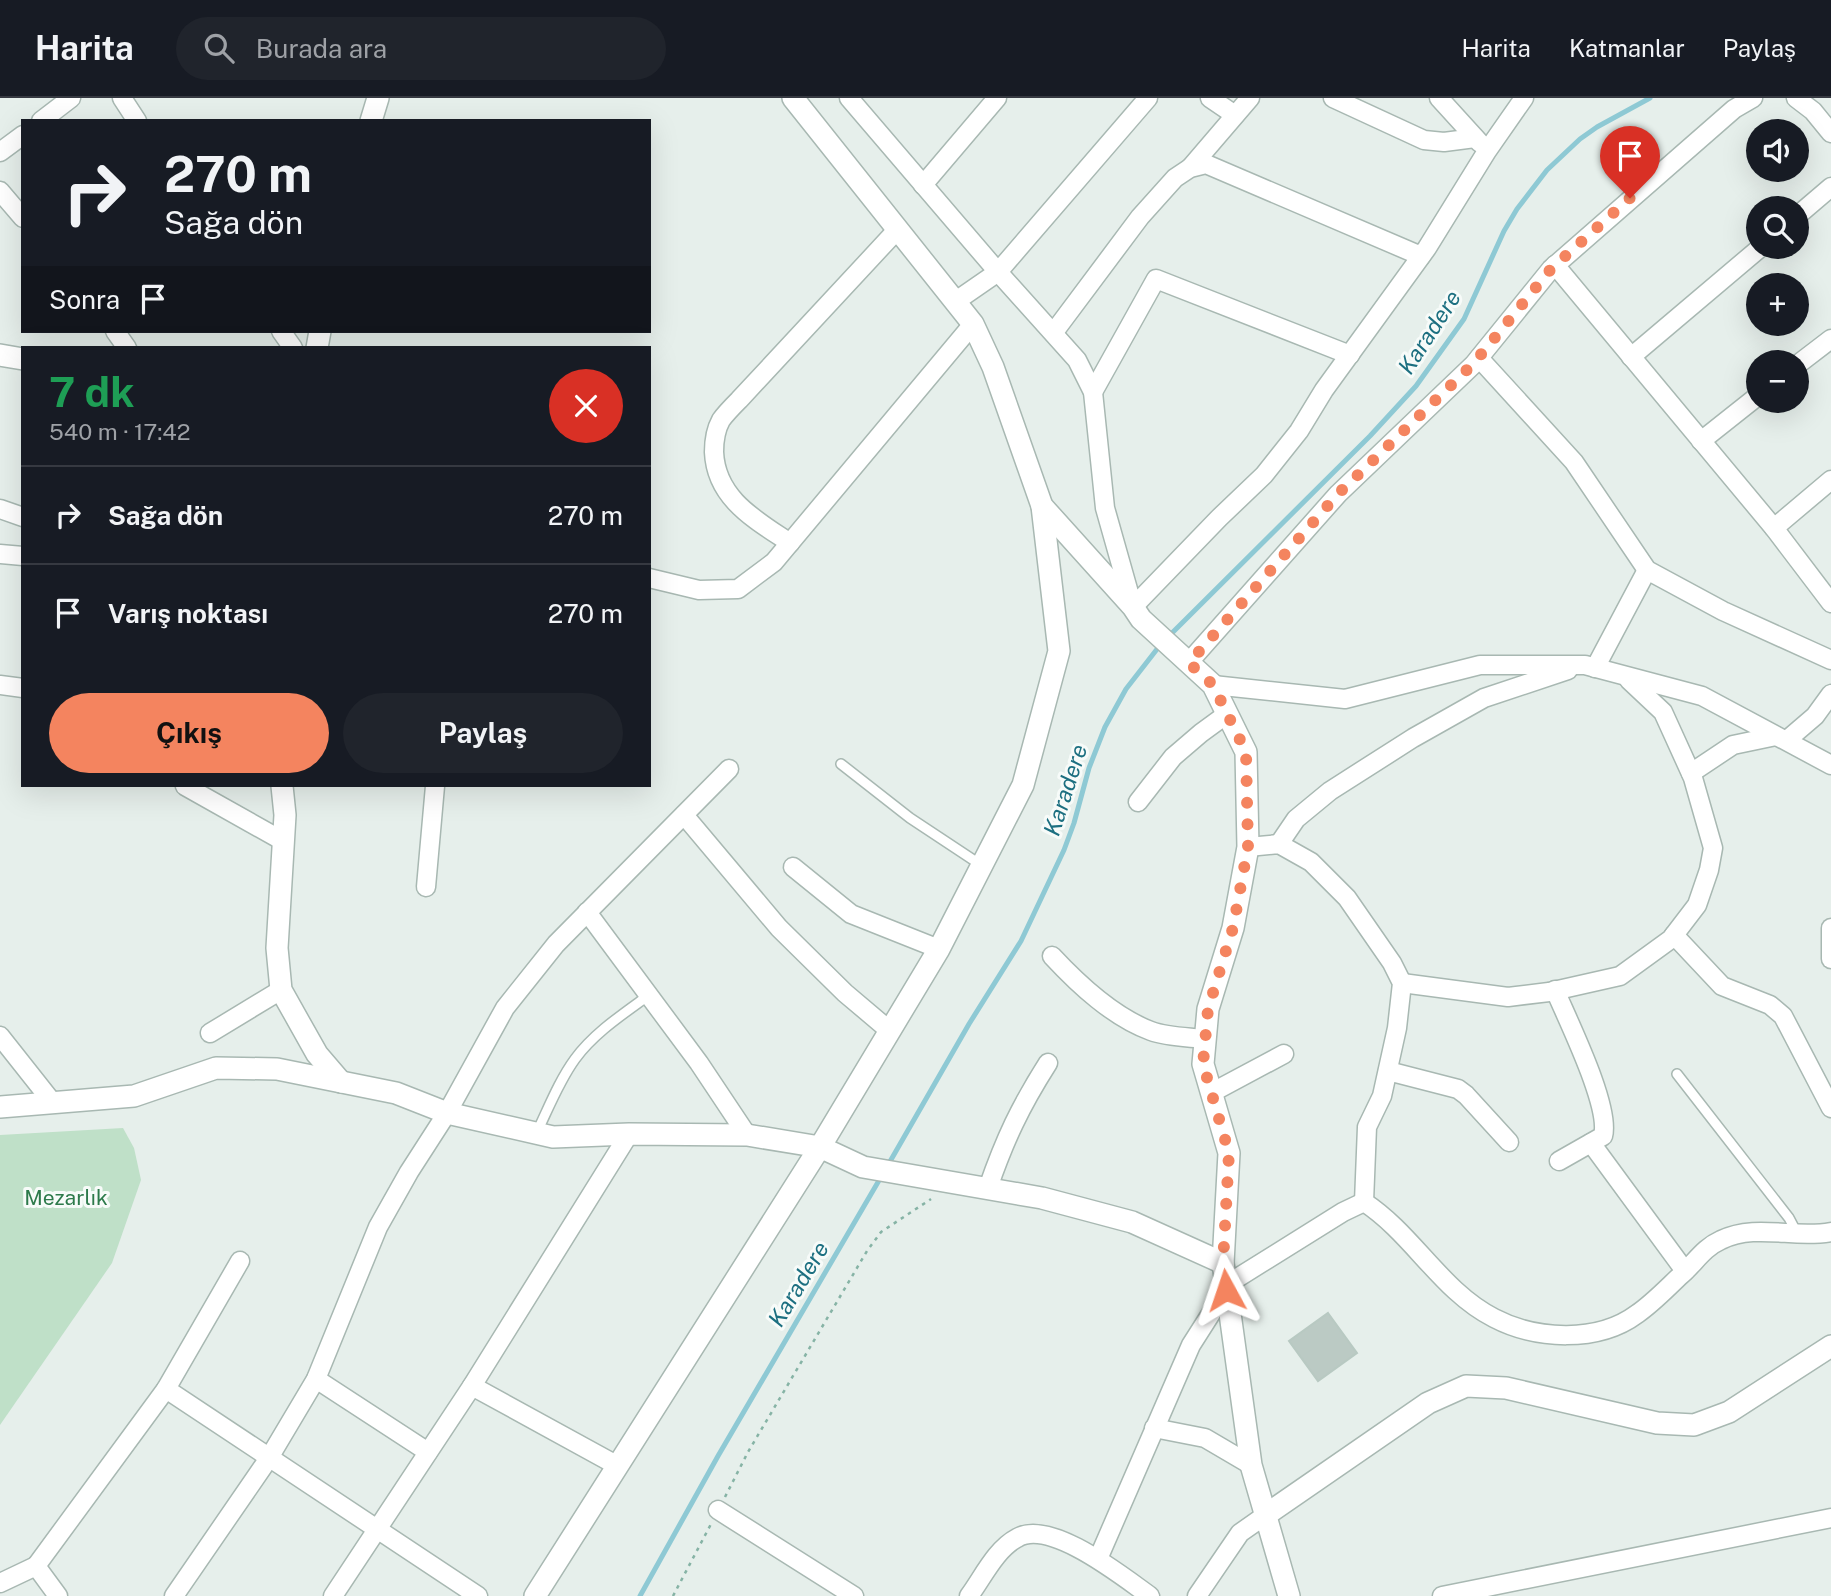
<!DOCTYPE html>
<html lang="tr">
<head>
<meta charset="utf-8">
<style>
  :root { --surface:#171b24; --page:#20242c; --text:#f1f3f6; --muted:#9ea1a6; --line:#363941; --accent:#f4845f }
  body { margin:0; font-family:"Public Sans",sans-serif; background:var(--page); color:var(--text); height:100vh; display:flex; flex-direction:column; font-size:26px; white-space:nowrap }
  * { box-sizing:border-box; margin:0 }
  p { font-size:23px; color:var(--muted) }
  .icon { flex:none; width:38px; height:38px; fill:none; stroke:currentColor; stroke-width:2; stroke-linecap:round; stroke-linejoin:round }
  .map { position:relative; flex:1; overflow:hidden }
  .panel { position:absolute; left:21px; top:248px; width:630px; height:441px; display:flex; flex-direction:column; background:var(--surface); border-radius:0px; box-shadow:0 7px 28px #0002 }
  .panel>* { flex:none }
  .top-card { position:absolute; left:21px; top:21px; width:630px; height:214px; border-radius:0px; box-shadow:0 7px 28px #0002; background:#171b24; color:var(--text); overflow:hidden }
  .fabs { position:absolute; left:1746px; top:21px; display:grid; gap:14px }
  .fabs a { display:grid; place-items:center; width:63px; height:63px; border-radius:50%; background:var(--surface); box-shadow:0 7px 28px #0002; font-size:35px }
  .pin { position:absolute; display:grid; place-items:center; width:60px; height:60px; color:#fff; margin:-72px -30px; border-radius:50% 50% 50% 0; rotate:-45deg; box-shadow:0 0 7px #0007 }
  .pin .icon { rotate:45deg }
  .me { position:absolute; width:77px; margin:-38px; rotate:355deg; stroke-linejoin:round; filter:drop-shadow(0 0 5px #0008) }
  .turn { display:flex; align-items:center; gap:24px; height:147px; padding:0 28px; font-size:32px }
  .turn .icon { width:91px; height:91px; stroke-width:2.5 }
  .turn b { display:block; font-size:49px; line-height:60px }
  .then { display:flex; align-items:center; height:66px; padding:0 28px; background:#0003; gap:14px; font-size:26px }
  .round { display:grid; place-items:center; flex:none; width:74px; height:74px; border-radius:37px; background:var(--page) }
  .headline { display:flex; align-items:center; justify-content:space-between; height:119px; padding:0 28px }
  h1 { font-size:42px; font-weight:700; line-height:52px; color:#1e9e55 }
  .primary-button { display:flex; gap:14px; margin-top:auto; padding:14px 28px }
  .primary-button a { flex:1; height:80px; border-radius:42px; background:var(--accent); color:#111; font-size:28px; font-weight:700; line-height:80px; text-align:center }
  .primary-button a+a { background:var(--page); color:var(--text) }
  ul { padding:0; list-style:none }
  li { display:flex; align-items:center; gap:21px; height:98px; padding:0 28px; border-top:2px solid var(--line) }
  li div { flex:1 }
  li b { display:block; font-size:26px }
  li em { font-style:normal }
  header { display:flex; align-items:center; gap:42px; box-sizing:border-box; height:98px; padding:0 35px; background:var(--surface); border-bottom:2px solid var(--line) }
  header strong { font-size:33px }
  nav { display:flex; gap:38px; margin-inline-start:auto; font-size:24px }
  .search { width:490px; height:63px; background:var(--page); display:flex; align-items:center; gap:18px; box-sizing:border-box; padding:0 24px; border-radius:38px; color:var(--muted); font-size:26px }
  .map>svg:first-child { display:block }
</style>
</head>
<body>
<header>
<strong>Harita</strong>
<div class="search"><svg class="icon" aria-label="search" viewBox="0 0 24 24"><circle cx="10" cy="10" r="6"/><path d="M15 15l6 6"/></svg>Burada ara</div>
<nav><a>Harita</a><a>Katmanlar</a><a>Paylaş</a></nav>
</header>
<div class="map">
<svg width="1831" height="1498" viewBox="0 0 1831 1498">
  <rect width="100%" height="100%" fill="#e6efeb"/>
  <path fill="#bfe0c8" d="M123,1030L134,1050L141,1082L112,1165L0,1327V1037Z"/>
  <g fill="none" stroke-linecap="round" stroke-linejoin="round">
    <g stroke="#8ec9d4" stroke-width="5">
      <path d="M1168,539L1370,338L1416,288L1464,221L1504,133L1517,111L1547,72L1580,41L1597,29L1650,0"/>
      <path d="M888,1067L969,926L1021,843L1064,752L1074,725L1089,670L1105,629L1126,591L1161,546"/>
      <path d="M640,1498L718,1358L881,1079"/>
    </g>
  </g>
  <path fill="#bbcac4" stroke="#b8c9c2" stroke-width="2" d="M1328,1215L1357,1255L1318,1283L1289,1243Z"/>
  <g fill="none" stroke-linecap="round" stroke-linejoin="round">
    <defs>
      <g id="service">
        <path d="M841,666L910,720L981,767"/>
        <path d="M1677,976L1789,1120L1798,1137"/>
        <path d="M537,1034C549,1009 559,983 575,961C594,935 623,916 649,897"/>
      </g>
      <g id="minor">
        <path d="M122,0L137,23"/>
        <path d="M849,0L998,174L1077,262L1093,294L1105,410L1133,509L1219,420L1264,377L1299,333L1324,292L1427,150L1487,53L1524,0"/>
        <path d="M1210,0L1235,17"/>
        <path d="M1333,0L1424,42L1444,44L1475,40"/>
        <path d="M1439,0L1480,45"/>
        <path d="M1796,0L1813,13L1831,35"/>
        <path d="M41,23L71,0"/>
        <path d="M0,54L23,37"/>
        <path d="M1190,70L1250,0"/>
        <path d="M923,87L997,0"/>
        <path d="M0,93L23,120"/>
        <path d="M1797,118L1831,89"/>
        <path d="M1555,167L1774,430L1831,505"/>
        <path d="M956,203L998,174L1148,0"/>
        <path d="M115,233L127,250"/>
        <path d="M281,233L293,250"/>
        <path d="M1054,234L1140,119L1175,80L1190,70L1206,66L1421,158"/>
        <path d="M1631,259L1761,149"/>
        <path d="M1479,260L1574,364L1647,472L1723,513L1831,562"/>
        <path d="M1797,267L1831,241"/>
        <path d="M1093,294L1156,181L1350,257"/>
        <path d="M1701,343L1759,297"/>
        <path d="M0,411L23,419"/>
        <path d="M1774,430L1831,382"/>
        <path d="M790,445C756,422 716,401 714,354C714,343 716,331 721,322C726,315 733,308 739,302L897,132"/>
        <path d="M0,456L23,458"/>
        <path d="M649,480L699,492L738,491L774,464L973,226"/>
        <path d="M1189,564L1338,396L1474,266L1551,171L1734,11L1753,0"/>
        <path d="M1595,570L1647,472"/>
        <path d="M0,587L23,590"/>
        <path d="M1213,587L1345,601L1480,567H1585L1702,598L1831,667"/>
        <path d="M1787,642L1815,618L1831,596"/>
        <path d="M1691,675L1733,647L1776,638"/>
        <path d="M185,688L283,743"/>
        <path d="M1138,704L1173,659L1201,635L1227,616"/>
        <path d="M684,717L779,830L845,895L890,933"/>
        <path d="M1279,746L1296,721L1330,693L1413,640L1484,600L1568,572"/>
        <path d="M1248,749L1279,746L1311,764L1347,800L1392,865L1402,885L1397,930L1382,998L1367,1029L1364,1104"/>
        <path d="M793,769L851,816L939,851"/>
        <path d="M426,789L435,688"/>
        <path d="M587,814L699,965L747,1037"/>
        <path d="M1831,830V861"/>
        <path d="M1674,837L1722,888L1770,907L1783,918L1831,1010"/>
        <path d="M1052,858C1079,887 1113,919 1151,933C1167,939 1188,939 1205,941"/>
        <path d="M1402,885L1508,899L1549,894L1620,878L1671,841L1697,807L1709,772L1713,750L1693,680L1663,614L1629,582"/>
        <path d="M1555,892C1568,923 1611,1009 1603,1038L1559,1063"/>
        <path d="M210,935L281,892"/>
        <path d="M0,938L53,1005"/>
        <path d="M1388,973L1458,991L1466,997L1509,1044"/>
        <path d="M1211,995L1284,956"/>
        <path d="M1591,1045L1685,1173"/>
        <path d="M988,1090C1005,1041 1020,1009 1048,965"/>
        <path d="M1226,1187L1343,1114L1364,1104C1413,1136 1441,1193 1494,1220C1536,1242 1598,1245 1637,1216C1653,1205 1667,1190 1681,1177C1695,1165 1703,1150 1721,1142C1756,1125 1794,1141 1831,1134"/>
        <path d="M316,1281L428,1354"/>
        <path d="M472,1288L618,1368"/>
        <path d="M166,1291L478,1498"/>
        <path d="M1154,1330L1205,1340L1251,1367"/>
        <path d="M718,1412L854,1498"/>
        <path d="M1098,1461L1191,1247L1226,1192"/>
        <path d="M36,1468L166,1291L240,1163"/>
        <path d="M0,1485L36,1468L58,1498"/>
        <path d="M174,1498L269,1360L316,1281L378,1129L409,1074L447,1015L505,910L556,846L729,671"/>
        <path d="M333,1498L472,1288L629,1036"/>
        <path d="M969,1498C983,1479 996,1451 1017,1440C1050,1420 1123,1479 1150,1498"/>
        <path d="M1197,1498L1240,1435L1267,1416"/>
        <path d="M1442,1498L1831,1420"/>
      </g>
      <g id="tertiary">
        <path d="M793,0L973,226L993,269L1042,408L1133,509L1141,521L1213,587L1246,654L1248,749L1233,830L1208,911L1203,966L1229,1055L1223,1165L1251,1367L1289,1498"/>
        <path d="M371,23L378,0"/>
        <path d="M317,250L320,233"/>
        <path d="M0,257L23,261"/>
        <path d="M282,688L285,717L277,850L281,892L317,956L341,984"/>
        <path d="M0,1009L134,998L216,970L277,971L396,995L447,1015L553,1039L629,1036L747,1037L820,1049L863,1069L1042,1100L1132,1124L1223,1165"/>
        <path d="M1267,1416L1428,1305L1466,1288L1506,1290L1657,1325L1694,1327L1729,1314L1831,1248"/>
        <path d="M535,1498L820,1049L939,851L1023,687L1059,553L1042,408"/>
      </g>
    </defs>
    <use href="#service" stroke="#a8b8b2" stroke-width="12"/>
    <use href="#minor" stroke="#a8b8b2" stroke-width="21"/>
    <use href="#tertiary" stroke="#a8b8b2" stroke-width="24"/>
    <g stroke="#86b3a5" stroke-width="2.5" stroke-dasharray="3.5 5" stroke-linecap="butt">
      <path d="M725,1399L748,1354L867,1153L881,1134L931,1101"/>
      <path d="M673,1498L711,1426"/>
    </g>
    <use href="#service" stroke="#fff" stroke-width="9"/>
    <use href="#minor" stroke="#fff" stroke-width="18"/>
    <use href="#tertiary" stroke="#fff" stroke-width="21"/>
  </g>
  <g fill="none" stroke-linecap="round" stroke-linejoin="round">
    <path stroke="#f4845f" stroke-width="12" stroke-dasharray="0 21.6" d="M1226,1192L1223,1165L1229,1055L1203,966L1208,911L1233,830L1248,749L1246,654L1213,587L1189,565L1338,396L1474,265L1551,171L1630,100"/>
  </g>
  <g text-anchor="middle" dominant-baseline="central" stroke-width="6" stroke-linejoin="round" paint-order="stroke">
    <g font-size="21" fill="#2d7a4b" stroke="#f7fbf9">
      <text x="66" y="1099">Mezarlık</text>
    </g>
    <g font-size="23" font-style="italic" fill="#1c6f80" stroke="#f7fbf9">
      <text transform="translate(1429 234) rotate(-57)">Karadere</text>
      <text transform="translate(1065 692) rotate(-72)">Karadere</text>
      <text transform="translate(798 1186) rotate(-59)">Karadere</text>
    </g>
  </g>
</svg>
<div class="fabs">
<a><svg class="icon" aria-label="sound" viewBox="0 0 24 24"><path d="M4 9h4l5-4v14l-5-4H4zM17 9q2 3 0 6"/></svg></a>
<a><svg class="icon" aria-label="search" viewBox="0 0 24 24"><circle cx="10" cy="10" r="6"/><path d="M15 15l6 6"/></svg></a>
<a>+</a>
<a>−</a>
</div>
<div class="pin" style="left:1630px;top:100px;background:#d93025"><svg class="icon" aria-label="arrive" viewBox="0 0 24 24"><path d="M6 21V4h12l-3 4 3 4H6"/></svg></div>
<svg class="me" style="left:1226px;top:1192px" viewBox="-20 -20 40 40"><path d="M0-17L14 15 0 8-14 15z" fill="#f4845f" stroke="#fff" stroke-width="4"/></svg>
<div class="top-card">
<div class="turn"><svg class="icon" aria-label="right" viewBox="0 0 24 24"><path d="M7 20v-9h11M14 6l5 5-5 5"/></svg><div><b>270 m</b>Sağa dön</div></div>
<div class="then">Sonra<svg class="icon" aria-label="arrive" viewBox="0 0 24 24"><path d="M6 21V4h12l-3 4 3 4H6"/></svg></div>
</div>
<section class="panel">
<div class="headline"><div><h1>7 dk</h1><p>540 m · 17:42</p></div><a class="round" style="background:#d93025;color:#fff"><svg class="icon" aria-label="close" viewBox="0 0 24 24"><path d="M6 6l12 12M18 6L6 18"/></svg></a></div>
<ul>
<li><svg class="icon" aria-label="right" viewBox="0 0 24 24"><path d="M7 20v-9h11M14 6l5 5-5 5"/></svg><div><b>Sağa dön</b></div><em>270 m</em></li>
<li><svg class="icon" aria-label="arrive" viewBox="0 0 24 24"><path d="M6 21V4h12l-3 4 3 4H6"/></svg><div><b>Varış noktası</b></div><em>270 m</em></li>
</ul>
<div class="primary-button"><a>Çıkış</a><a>Paylaş</a></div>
</section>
</div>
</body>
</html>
